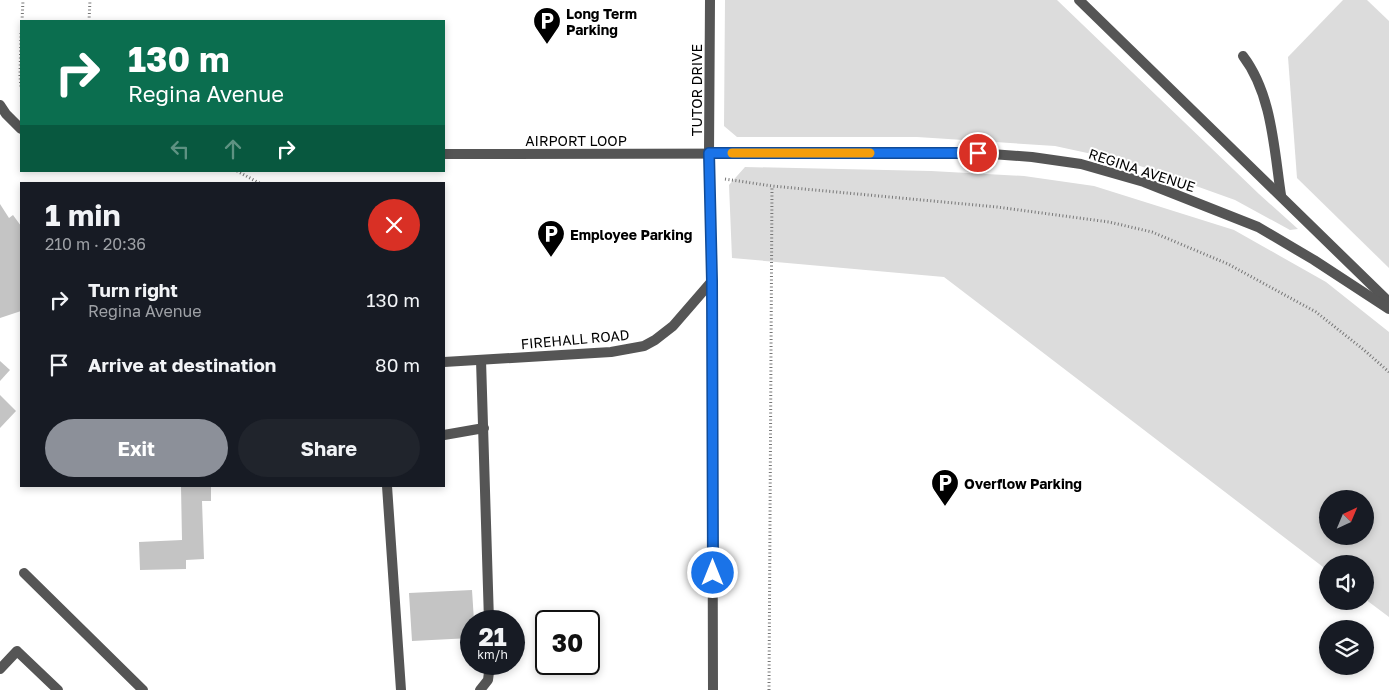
<!DOCTYPE html>
<html lang="en">
<head>
<meta charset="utf-8">
<style>
  :root { --surface:#171b24; --page:#20242c; --text:#f1f3f6; --muted:#9ea1a6; --accent:#8c9099 }
  body { margin:0; font-family:"Golos Text",sans-serif; background:var(--page); color:var(--text); height:100vh; display:flex; flex-direction:column; font-size:19px; white-space:nowrap }
  * { box-sizing:border-box; margin:0 }
  p { font-size:16px; color:var(--muted) }
  .icon { flex:none; width:28px; height:28px; fill:none; stroke:currentColor; stroke-width:2; stroke-linecap:round; stroke-linejoin:round }
  .map { position:relative; flex:1; overflow:hidden }
  .details { position:absolute; left:20px; top:182px; width:425px; height:305px; display:flex; flex-direction:column; background:var(--surface); border-radius:0px; box-shadow:0 2px 8px #0003 }
  .details>* { flex:none }
  .top-card { position:absolute; left:20px; top:20px; width:425px; height:152px; border-radius:0px; box-shadow:0 2px 8px #0003; background:#0b6e4f; color:#fff; overflow:hidden }
  .needle { width:32px; rotate:44deg }
  .buttons { position:absolute; left:1319px; top:490px; display:grid; gap:10px }
  .buttons a { display:grid; place-items:center; width:55px; height:55px; border-radius:50%; background:var(--surface); box-shadow:0 2px 8px #0003; font-size:25px }
  .speed { position:absolute; left:460px; top:610px; display:flex; gap:10px; font-size:25px; font-weight:700; text-align:center }
  .speed>* { display:grid; place-content:center; width:65px; height:65px; border-radius:50%; background:var(--surface); box-shadow:0 2px 8px #0003; line-height:1 }
  .speed small { font-size:12px; font-weight:400 }
  .speed .limit { border:2px solid #111; border-radius:8px; background:#fff; color:#111 }
  .pin { position:absolute; display:grid; place-items:center; width:42px; height:42px; color:#fff; margin:-21px; border:2px solid #fff; border-radius:50%; box-shadow:0 1px 5px #0007 }
  .me { position:absolute; width:55px; margin:-28px; rotate:0deg; stroke-linejoin:round; filter:drop-shadow(0 0 4px #0008) }
  .turn { display:flex; align-items:center; gap:18px; height:105px; padding:0 25px; font-size:22px }
  .turn .icon { width:65px; height:65px; stroke-width:2.5 }
  .turn b { display:block; font-size:35px; line-height:42px }
  .lanes { display:flex; align-items:center; height:48px; padding:0 25px; background:#0003; justify-content:center; gap:25px; direction:ltr }
  .lanes .off { opacity:.35 }
  .round { display:grid; place-items:center; flex:none; width:52px; height:52px; border-radius:26px; background:var(--page) }
  .headline { display:flex; align-items:center; justify-content:space-between; height:85px; padding:0 25px }
  h1 { font-size:30px; font-weight:700; line-height:38px }
  .primary-button { display:flex; gap:10px; margin-top:auto; padding:10px 25px }
  .primary-button a { flex:1; height:58px; border-radius:30px; background:var(--accent); color:#fff; font-size:20px; font-weight:700; line-height:58px; text-align:center }
  .primary-button a+a { background:var(--page); color:var(--text) }
  ul { padding:0; list-style:none }
  li { display:flex; align-items:center; gap:15px; height:65px; padding:0 25px }
  li div { flex:1 }
  li b { display:block; font-size:19px }
  li em { font-style:normal }
  .map>svg:first-child { display:block }
</style>
</head>
<body>
<div class="map">
<svg width="1389" height="690" viewBox="0 0 1389 690">
  <rect width="100%" height="100%" fill="#fff"/>
  <g fill="#dcdcdc" fill-rule="evenodd">
    <path d="M725,0H1057L1259,194L1298,229L1290,230L1235,200L1129,162L1055,146L917,137H737L724,126Z"/>
    <path d="M1343,0H1367L1389,21V268L1297,178L1288,57Z"/>
    <path d="M745,167L931,171L1024,176L1094,186L1234,230L1326,282L1389,332V617L1365,599V564H1328L1327,570L944,277L732,258L729,185ZM1328,499H1365V536H1328Z"/>
  </g>
  <g fill="#c4c4c4">
    <path d="M0,204L9,218L13,215L21,226V311L0,318Z"/>
    <path d="M0,361L10,370L0,381Z"/>
    <path d="M0,395L16,411L0,428Z"/>
    <path d="M181,486H211V501H202L204,559L186,560V569L140,570L139,542L182,540Z"/>
    <path d="M472,590L474,621H471V638L412,641L409,593Z"/>
  </g>
  <g fill="none" stroke-linecap="round" stroke-linejoin="round">
    <g stroke="#777" stroke-width="3" stroke-dasharray="1 2.5" stroke-linecap="butt">
      <path d="M22,21L23,0"/>
      <path d="M89,21L90,0"/>
      <path d="M21,33L20,76L21,88"/>
      <path d="M237,171L261,184"/>
      <path d="M725,179L772,186L997,207L1109,222L1152,232L1228,264L1316,312L1364,350L1389,372"/>
      <path d="M769,690L772,186"/>
    </g>
    <g stroke="#555" stroke-width="10">
      <path d="M1243,56C1272,94 1274,149 1281,195"/>
      <path d="M481,360L489,621"/>
      <path d="M444,435L484,428"/>
      <path d="M387,486L401,690"/>
      <path d="M24,573L143,690"/>
      <path d="M0,669L17,651L58,690"/>
      <path d="M480,690L488,680L490,664"/>
    </g>
    <g stroke="#555" stroke-width="10">
      <path d="M710,0L709,153L712,281L713,690"/>
      <path d="M444,362L611,352L644,346L655,340L673,326L712,281"/>
    </g>
    <g stroke="#555" stroke-width="10">
      <path d="M1079,0L1389,302"/>
      <path d="M0,105L6,114L21,129"/>
      <path d="M444,154L978,153L1032,157L1081,164L1144,182L1258,227L1314,260L1389,309"/>
    </g>
  </g>
  <g fill="none" stroke-linecap="round" stroke-linejoin="round">
    <defs>
      <path id="route" d="M713,573L712,281L709,153H978"/>
    </defs>
    <use href="#route" stroke="#114b97" stroke-width="12"/>
    <use href="#route" stroke="#1a73e8" stroke-width="9"/>
    <path stroke="#f59e0b" stroke-width="9" d="M732,153H870"/>
  </g>
  <defs>
    <symbol id="parking-pin" viewBox="-11 -11 22 30"><path d="M0 17L-7.5 6A9.5 9.5 0 1 1 7.5 6Z" fill="#000" stroke="#fff"/><path d="M-3.5-5.5H1a3.5 3.5 0 0 1 0 7H-1V5.5H-3.5ZM-1-3.4V-.6H.8a1.4 1.4 0 0 0 0-2.8Z" fill="#fff"/></symbol>
  </defs>
  <g fill-rule="evenodd">
    <use href="#parking-pin" x="531" y="5" width="32" height="43"/>
    <use href="#parking-pin" x="535" y="218" width="32" height="43"/>
    <use href="#parking-pin" x="929" y="467" width="32" height="43"/>
  </g>
  <g text-anchor="middle" dominant-baseline="central" stroke-width="4" stroke-linejoin="round" paint-order="stroke">
    <g font-size="14" font-weight="bold" fill="#000" stroke="#fff" text-anchor="start">
      <text x="566" y="13">Long Term<tspan x="566" dy="16">Parking</tspan></text>
      <text x="570" y="234">Employee Parking</text>
      <text x="964" y="483">Overflow Parking</text>
    </g>
    <g font-size="14" fill="#000" stroke="#fff">
      <text transform="translate(696 90) rotate(-90)">TUTOR DRIVE</text>
      <text x="576" y="140">AIRPORT LOOP</text>
      <text transform="translate(1142 170) rotate(18)">REGINA AVENUE</text>
      <text transform="translate(575 339) rotate(-5)">FIREHALL ROAD</text>
    </g>
  </g>
</svg>
<div class="buttons">
<a><svg class="needle" viewBox="-14 -14 28 28"><path d="M0-13l5 13h-10z" fill="#e53935"/><path d="M0 13l5-13h-10z" fill="#9ea1a6"/></svg></a>
<a><svg class="icon" aria-label="sound" viewBox="0 0 24 24"><path d="M4 9h4l5-4v14l-5-4H4zM17 9q2 3 0 6"/></svg></a>
<a><svg class="icon" aria-label="layers" viewBox="0 0 24 24"><path d="M12 4l9 5-9 5-9-5zM3 14l9 5 9-5"/></svg></a>
</div>
<div class="speed"><div>21<small>km/h</small></div><div class="limit">30</div></div>
<div class="pin" style="left:978px;top:153px;background:#d93025"><svg class="icon" aria-label="arrive" viewBox="0 0 24 24"><path d="M6 21V4h12l-3 4 3 4H6"/></svg></div>
<svg class="me" style="left:713px;top:573px" viewBox="-20 -20 40 40"><circle r="17" fill="#1a73e8" stroke="#fff" stroke-width="3"/><path d="M0-11L8 9 0 5-8 9z" fill="#fff"/></svg>
<div class="top-card">
<div class="turn"><svg class="icon" aria-label="right" viewBox="0 0 24 24"><path d="M7 20v-9h11M14 6l5 5-5 5"/></svg><div><b>130 m</b>Regina Avenue</div></div>
<div class="lanes"><svg class="icon off" aria-label="left" viewBox="0 0 24 24"><path d="M17 20v-9H6M10 6l-5 5 5 5"/></svg><svg class="icon off" aria-label="ahead" viewBox="0 0 24 24"><path d="M12 20V5M6 11l6-6 6 6"/></svg><svg class="icon" aria-label="right" viewBox="0 0 24 24"><path d="M7 20v-9h11M14 6l5 5-5 5"/></svg></div>
</div>
<section class="details">
<div class="headline"><div><h1>1 min</h1><p>210 m · 20:36</p></div><a class="round" style="background:#d93025;color:#fff"><svg class="icon" aria-label="close" viewBox="0 0 24 24"><path d="M6 6l12 12M18 6L6 18"/></svg></a></div>
<ul>
<li><svg class="icon" aria-label="right" viewBox="0 0 24 24"><path d="M7 20v-9h11M14 6l5 5-5 5"/></svg><div><b>Turn right</b><p>Regina Avenue</p></div><em>130 m</em></li>
<li><svg class="icon" aria-label="arrive" viewBox="0 0 24 24"><path d="M6 21V4h12l-3 4 3 4H6"/></svg><div><b>Arrive at destination</b></div><em>80 m</em></li>
</ul>
<div class="primary-button"><a>Exit</a><a>Share</a></div>
</section>
</div>
</body>
</html>
